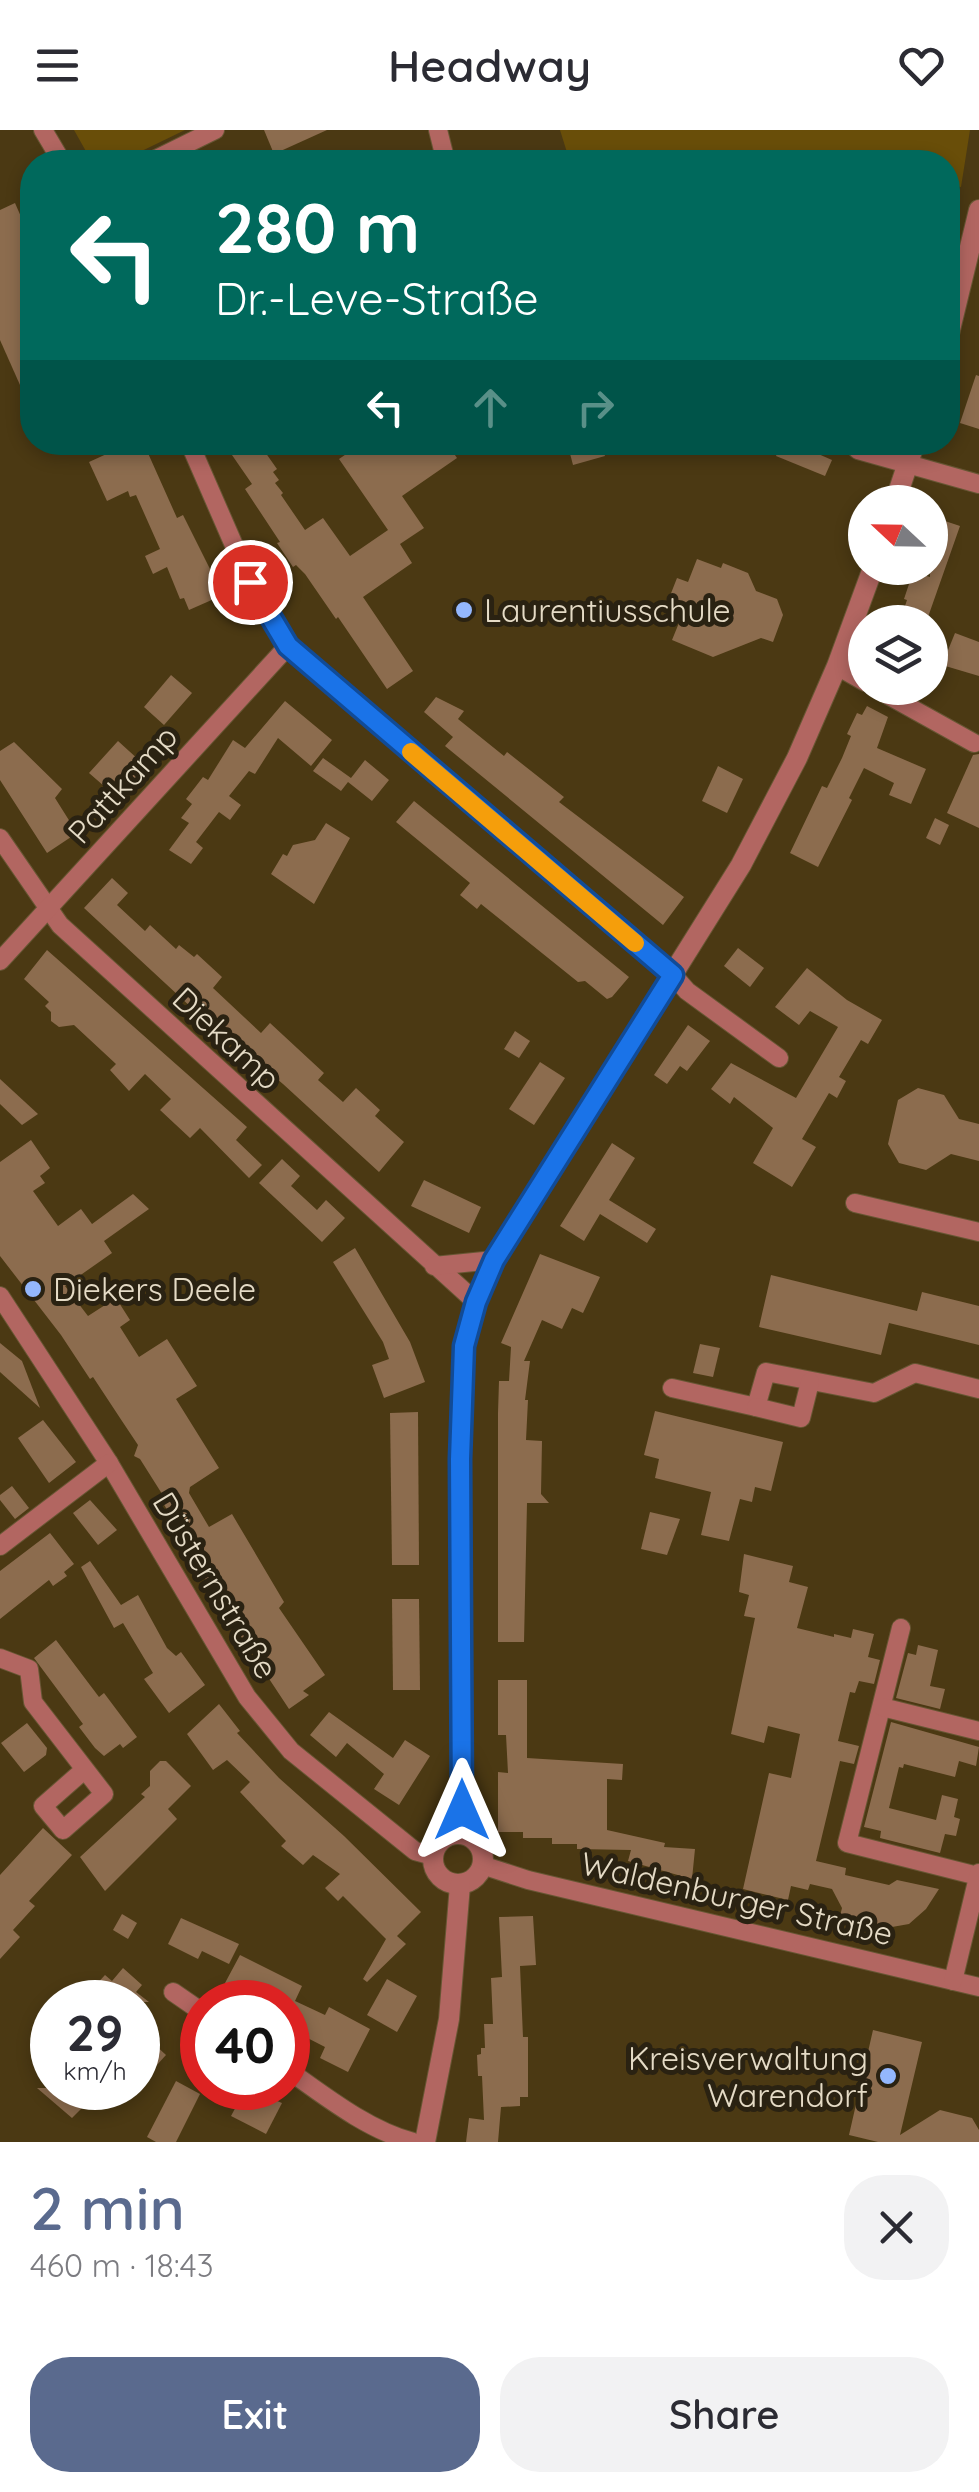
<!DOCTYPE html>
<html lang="en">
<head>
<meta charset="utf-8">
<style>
  :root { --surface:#fff; --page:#f2f2f3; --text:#2b2b33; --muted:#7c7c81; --accent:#5a6a8e }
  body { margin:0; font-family:Quicksand,sans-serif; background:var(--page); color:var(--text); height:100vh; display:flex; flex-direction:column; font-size:38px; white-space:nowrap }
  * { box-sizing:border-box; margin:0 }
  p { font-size:32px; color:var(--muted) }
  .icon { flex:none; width:55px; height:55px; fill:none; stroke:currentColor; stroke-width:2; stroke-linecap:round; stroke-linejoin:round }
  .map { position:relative; height:2012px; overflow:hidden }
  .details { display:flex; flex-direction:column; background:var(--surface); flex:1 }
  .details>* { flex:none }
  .top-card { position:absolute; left:20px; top:20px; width:940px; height:305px; border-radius:40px; box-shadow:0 5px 15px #0003; background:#00695c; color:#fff; overflow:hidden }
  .needle { width:65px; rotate:292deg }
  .fabs { position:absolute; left:848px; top:355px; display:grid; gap:20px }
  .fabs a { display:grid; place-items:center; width:100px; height:100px; border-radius:50%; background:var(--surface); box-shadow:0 5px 15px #0003; font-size:50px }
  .speed { position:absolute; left:30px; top:1850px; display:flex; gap:20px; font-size:50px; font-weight:700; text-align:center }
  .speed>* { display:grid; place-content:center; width:130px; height:130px; border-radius:50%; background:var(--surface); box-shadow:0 5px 15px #0003; line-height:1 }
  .speed small { font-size:25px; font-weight:400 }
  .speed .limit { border:15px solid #d22; background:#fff; color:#111 }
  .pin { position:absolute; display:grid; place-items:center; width:85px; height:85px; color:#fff; margin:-42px; border:5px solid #fff; border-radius:50%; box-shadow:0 2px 10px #0007 }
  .me { position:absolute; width:110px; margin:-55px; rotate:0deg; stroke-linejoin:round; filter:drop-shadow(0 0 8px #0008) }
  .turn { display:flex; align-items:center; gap:35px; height:210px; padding:0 30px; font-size:45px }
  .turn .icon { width:130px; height:130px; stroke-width:2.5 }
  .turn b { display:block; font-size:70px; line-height:85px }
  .lanes { display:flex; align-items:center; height:95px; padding:0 30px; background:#0003; justify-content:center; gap:50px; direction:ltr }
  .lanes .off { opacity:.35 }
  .round { display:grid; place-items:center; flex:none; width:105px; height:105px; border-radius:40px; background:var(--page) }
  .headline { display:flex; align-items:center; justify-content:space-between; height:170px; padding:0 30px }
  h1 { font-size:60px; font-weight:600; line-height:75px; color:var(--accent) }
  .action { display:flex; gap:20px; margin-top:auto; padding:20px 30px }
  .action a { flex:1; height:115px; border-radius:40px; background:var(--accent); color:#fff; font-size:40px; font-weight:600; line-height:115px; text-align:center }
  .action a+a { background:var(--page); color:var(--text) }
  header { display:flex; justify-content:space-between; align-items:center; height:130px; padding:0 30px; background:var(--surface); font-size:45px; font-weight:600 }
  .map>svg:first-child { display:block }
</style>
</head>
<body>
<header><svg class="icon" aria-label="menu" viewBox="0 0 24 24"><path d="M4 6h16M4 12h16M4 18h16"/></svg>Headway<svg class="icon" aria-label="heart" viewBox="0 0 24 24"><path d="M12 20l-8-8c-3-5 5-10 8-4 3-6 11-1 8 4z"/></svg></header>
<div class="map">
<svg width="979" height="2012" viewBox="0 0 979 2012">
  <rect width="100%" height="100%" fill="#4b3913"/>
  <g fill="#694e09">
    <path d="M74,0H185L119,32H92Z"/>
    <path d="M560,0H970L961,57L948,55V32H570Z"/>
  </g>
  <g fill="#8c6c4e">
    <path d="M264,0H327L274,24Z"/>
    <path d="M15,73L32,112V282L0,210V80Z"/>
    <path d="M976,245L979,246V299L960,293Z"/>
    <path d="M133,312H143L177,388L183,385L223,465L189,480L184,468L180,469L167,437L153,444L145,426L160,419L136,365L130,367L128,361L107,371L89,332Z"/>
    <path d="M223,312H258L277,339L273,342L279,350L275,353L283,363L281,365L305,400L323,388L350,426L388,400L339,329L364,312H446L457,328L402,366L424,398L400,414L412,433L363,467L413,541L387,559L338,487L336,489L305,444L296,435L293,437L277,413L280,412L245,359L252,354Z"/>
    <path d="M567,312H601L605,326L573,335Z"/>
    <path d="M781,312H791L832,330L825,346L776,326Z"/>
    <path d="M930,386L960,396L928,487L904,479L907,470L904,469L913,442L930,447Z"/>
    <path d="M697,429L721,438L723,433L748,443L756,461L777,469L783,485L773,512L761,508L713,527L672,510L683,483L666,476L677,448L688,452Z"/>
    <path d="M955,503L979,512V546L942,535Z"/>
    <path d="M171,545L192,563L164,595L144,577Z"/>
    <path d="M436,567L464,581L458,589L504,626L507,622L564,667L559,672L684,767L663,795L445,616L453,607L424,582Z"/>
    <path d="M285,571L332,610L311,636L278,608L255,644L249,641L229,666L241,675L230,690L219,682L196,712L203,718L191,734L169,720L189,693L181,688L192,674L186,669L203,647L208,650L233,610L245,618Z"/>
    <path d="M867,576L888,587L877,618L926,639L911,674L889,665L894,653L864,638L849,668L852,670L818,737L790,723L822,656L827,658L842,628L851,606L847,604L857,583L862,585Z"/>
    <path d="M118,611L140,631L138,634L144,639L132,654L125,648L112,663L89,643Z"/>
    <path d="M14,612L62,659L55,668L77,703L47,723L0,650V621Z"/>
    <path d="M979,624V698L947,683L973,625Z"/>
    <path d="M323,628L351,648L365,630L389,650L372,671L348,652L341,661L313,641Z"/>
    <path d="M718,636L743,649L727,683L702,671Z"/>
    <path d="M414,671L629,847L612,867L607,869L585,851L578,852L481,774L477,779L460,765L470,753L396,692Z"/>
    <path d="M935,688L949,695L940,715L926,708Z"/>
    <path d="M326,693L350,708L314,774L271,744L283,724L287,726L293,715L315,710Z"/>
    <path d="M112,748L128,763L117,775L145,801L150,795L176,819L179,815L194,827L197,824L222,847L213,858L261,903L270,893L324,943L318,950L343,972L356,958L380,980L375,986L404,1012L379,1042L283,954L193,879L84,778Z"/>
    <path d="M738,818L764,838L750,857L724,836Z"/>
    <path d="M47,820L247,997L236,1010L262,1035L249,1048L200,998L190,1008L160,980L171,969L145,944L129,961L110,940L116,934L74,895L59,897L51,891V882L45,876L49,872L24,849Z"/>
    <path d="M807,838L847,870L882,890L868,914L861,910L839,947L846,951L837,968L829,963L802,1009L816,1017L792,1057L753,1033L773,998L734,967L730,974L711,959L731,933L796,968L838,897L810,881L799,895L775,877Z"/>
    <path d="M688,895L710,911L687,941L680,936L667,954L654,945Z"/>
    <path d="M515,901L530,911L519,928L504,919Z"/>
    <path d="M540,932L565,948L534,995L509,979Z"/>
    <path d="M0,949L38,984L22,995L0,974Z"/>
    <path d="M918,958L944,965L959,989L979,994V1031L951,1024L926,1040L899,1033L888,1014L898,970Z"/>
    <path d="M31,1010L50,1038L40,1046L45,1053L33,1061L58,1096L81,1079L92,1094L133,1064L149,1079L104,1111L112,1123L65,1156L88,1186L116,1168L130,1190L120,1197L139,1227L167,1209L197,1256L176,1269L219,1338L190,1357L189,1363L209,1397L232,1384L284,1472L279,1478L325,1545L303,1561L309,1565L289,1579L215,1467L161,1369L164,1367L140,1329L134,1326L138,1315L120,1288L93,1247L90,1249L61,1205L0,1126V1032Z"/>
    <path d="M612,1013L635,1028L609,1070L656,1099L647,1113L600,1084L584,1111L560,1096Z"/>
    <path d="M282,1029L300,1046L291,1056L317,1080L326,1070L345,1088L322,1112L259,1053Z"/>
    <path d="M424,1050L481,1077L469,1103L411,1076Z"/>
    <path d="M355,1118L410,1212L425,1252L384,1268L372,1235L389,1229L383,1212L333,1132Z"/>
    <path d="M540,1124L600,1147L583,1183L572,1178L562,1199L542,1190L524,1231H530L525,1270H528L526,1310L542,1311L541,1364L549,1373H527L524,1512H498V1283L499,1251H509L511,1217L501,1213Z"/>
    <path d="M771,1145L917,1181L922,1162L979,1176V1215L889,1193L881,1225L759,1197Z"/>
    <path d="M0,1213L22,1231L40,1278L0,1242Z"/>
    <path d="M700,1214L720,1218L713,1247L693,1243Z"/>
    <path d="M655,1281L783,1312L771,1361L755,1357L752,1372L740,1369L729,1411L701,1405L711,1362L655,1348L659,1329L644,1325Z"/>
    <path d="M418,1282L419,1435H392L390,1283Z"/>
    <path d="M43,1290L76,1332L49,1353L18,1308Z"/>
    <path d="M12,1356L29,1378L15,1389L0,1370V1365Z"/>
    <path d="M90,1370L117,1400L98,1415L73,1383Z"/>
    <path d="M650,1382L680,1389L667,1425L641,1419Z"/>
    <path d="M50,1403L74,1434L64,1442L67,1446L53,1456L49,1450L0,1489V1441Z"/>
    <path d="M744,1424L793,1436L789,1452L808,1457L797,1498L834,1507V1504L851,1508L853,1499L874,1504L868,1527L880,1530L874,1554L859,1551L855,1563L850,1562L838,1611L859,1616L854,1634L840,1631L816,1731L846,1738L845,1745L889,1755L897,1750L939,1759L926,1779L909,1794L892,1797L840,1786L842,1778L832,1759L810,1754L808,1760L791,1756L788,1770L743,1759L769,1643L791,1648L800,1604L768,1596L764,1613L731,1604L755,1488L744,1486L749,1465L739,1462Z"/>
    <path d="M90,1431L121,1475L138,1465L167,1518L176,1526L181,1522L205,1555L169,1583L144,1549L153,1543L123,1493L114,1498L81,1437Z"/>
    <path d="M392,1469H419L420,1560H393Z"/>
    <path d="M56,1510L99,1567L104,1563L137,1607L123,1618L120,1614L104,1626L95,1618L79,1597L83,1594L34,1528Z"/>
    <path d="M918,1515L938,1520L930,1556L945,1559L940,1579L896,1568L908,1523L916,1525Z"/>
    <path d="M498,1550H527V1628L623,1634L622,1650L607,1649V1700L665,1713L664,1717L695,1719L692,1749L628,1731L631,1720L577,1719V1714H552V1708H523V1702H498V1642L508,1643L506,1605H498Z"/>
    <path d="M219,1574L240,1601L237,1603L279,1648L344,1706L421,1782L397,1806L406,1814L367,1852L363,1849L386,1809L343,1766L338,1771L325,1758L340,1744L313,1725L303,1735L281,1716L286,1711L240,1662L250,1652L227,1630L213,1640L187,1604Z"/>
    <path d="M329,1582L393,1628L405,1610L430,1626L399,1675L374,1659L384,1644L347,1613L336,1627L310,1605Z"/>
    <path d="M891,1592L979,1617L976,1636L959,1631L955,1647L904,1634L903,1638L899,1637L889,1678L936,1690L942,1665L958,1669L954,1687L960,1689L956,1706L945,1704L940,1723L880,1708L881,1701L864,1697Z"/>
    <path d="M27,1593L47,1618L46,1625L24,1642L1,1613Z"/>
    <path d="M160,1631H166L191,1656L168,1679L177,1689L105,1761L80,1727L145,1667L141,1664L150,1656V1641Z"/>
    <path d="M43,1698L72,1725L29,1771L35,1776L13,1800L20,1807L0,1829V1745Z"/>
    <path d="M122,1784L137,1793L128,1809L113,1800Z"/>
    <path d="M533,1786L536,1835L520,1836L523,1907H528V1967H520V1976L501,1977L498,2012H466L469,1988L484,1990L482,1946H478L477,1925L481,1924V1918H485L484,1894H493L491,1848L502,1847L499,1787Z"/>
    <path d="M181,1788L239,1814L229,1834L202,1821L198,1829L168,1814Z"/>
    <path d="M240,1825L302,1856L295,1871L325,1885L329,1877L370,1899L348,1942L320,1928L325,1917L288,1898V1872H261L225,1853Z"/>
    <path d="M123,1838L142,1855L136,1862L149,1872H80L105,1845L112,1851Z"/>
    <path d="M387,1849L417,1866L397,1902L367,1885Z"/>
    <path d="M138,1899L166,1925L156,1936L138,1920Z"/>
    <path d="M873,1900L922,1912L900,2005L940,1980L972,1988L979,2000V2012H878L849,2005Z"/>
    <path d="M176,1951L200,1964L176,2012H156L147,2007Z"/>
    <path d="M37,1958H102L72,1988Z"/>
    <path d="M246,1958L282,1973L266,2004L231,1986Z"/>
  </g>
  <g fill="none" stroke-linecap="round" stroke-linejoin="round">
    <defs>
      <g id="minor">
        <path d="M43,0L62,32"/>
        <path d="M438,0L446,32"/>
        <path d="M150,32L215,0"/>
        <path d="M189,312L250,452L288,516L673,845L687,861L779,928"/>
        <path d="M850,312L858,320L979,354"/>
        <path d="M837,536L865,552"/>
        <path d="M875,558L974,613"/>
        <path d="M0,708L60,795L476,1172"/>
        <path d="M0,831L288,516"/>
        <path d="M855,1073L979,1102"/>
        <path d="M434,1136L494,1130"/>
        <path d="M0,1166L109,1333L247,1567L291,1621L415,1721L433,1726"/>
        <path d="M672,1258L756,1277L766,1242L874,1263L915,1243L979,1259"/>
        <path d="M756,1277L801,1288L810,1252"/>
        <path d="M0,1416L109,1333"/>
        <path d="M901,1498L847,1713L978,1746"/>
        <path d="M0,1528L29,1539L33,1572L104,1664L63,1700L43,1676L84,1640"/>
        <path d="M882,1577L979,1601"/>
        <path d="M482,1735L528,1750L979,1857"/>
        <path d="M953,1851L979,1743"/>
        <path d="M173,1862L202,1882"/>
        <path d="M288,1940C326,1967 368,2000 413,2012"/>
      </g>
      <g id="tertiary">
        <path d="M948,208L979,80"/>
        <path d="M895,372L915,312"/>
        <circle cx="458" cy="1729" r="25"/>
        <path d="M461,1704L460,1329L464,1215L476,1172L494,1130L741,735L797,628L837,536L873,438"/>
        <path d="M425,2012L449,1889L460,1755"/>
      </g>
    </defs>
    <use href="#minor" stroke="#675633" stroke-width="20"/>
    <use href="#tertiary" stroke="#675633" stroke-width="22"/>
    <use href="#minor" stroke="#b26661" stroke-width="18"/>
    <use href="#tertiary" stroke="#b26661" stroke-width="20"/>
  </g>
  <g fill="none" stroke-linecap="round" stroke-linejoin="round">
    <defs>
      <path id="route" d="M250,452L288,516L673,845L494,1130L476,1172L464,1216L460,1329L462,1680"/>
    </defs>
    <use href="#route" stroke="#114b97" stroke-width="25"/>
    <use href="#route" stroke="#1a73e8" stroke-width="18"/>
    <path stroke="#f59e0b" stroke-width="18" d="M411,622L635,813"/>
  </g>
  <g fill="#94b7fd" stroke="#2a2212" stroke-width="4">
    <circle cx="464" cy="480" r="10"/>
    <circle cx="33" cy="1159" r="10"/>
    <circle cx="888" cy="1946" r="10"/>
  </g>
  <g text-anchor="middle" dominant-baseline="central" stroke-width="10" stroke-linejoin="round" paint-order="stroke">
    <g font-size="32" fill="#e5dbc6" stroke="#2a2212" text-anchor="start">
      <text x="484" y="480">Laurentiusschule</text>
      <text x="53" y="1159">Diekers Deele</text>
      <text x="868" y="1928" text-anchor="end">Kreisverwaltung<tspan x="868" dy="37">Warendorf</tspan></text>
    </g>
    <g font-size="32" fill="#e5dbc6" stroke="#2a2212">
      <text transform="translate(122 654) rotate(-48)">Pattkamp</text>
      <text transform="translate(227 908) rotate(43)">Diekamp</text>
      <text transform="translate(216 1455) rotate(59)">Düsternstraße</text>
      <text transform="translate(737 1768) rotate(13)">Waldenburger Straße</text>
    </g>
  </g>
</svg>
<div class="fabs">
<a><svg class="needle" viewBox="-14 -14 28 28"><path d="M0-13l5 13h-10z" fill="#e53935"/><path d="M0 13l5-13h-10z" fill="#7c7c81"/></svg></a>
<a><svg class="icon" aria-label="layers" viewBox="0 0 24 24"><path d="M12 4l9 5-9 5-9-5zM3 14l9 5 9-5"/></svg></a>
</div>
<div class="speed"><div>29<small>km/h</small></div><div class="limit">40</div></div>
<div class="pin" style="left:250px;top:452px;background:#d93025"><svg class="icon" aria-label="arrive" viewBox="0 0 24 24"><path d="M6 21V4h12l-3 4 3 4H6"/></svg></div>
<svg class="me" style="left:462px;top:1680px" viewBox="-20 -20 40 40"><path d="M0-17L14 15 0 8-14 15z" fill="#1a73e8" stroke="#fff" stroke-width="4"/></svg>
<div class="top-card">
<div class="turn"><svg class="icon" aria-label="left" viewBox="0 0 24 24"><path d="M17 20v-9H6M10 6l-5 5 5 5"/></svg><div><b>280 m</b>Dr.-Leve-Straße</div></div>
<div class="lanes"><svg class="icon" aria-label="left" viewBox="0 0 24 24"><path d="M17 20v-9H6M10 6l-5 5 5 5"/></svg><svg class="icon off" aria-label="ahead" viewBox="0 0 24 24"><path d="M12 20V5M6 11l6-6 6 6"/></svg><svg class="icon off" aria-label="right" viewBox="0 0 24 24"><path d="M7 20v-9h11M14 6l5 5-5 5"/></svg></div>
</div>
</div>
<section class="details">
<div class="headline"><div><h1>2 min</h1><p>460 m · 18:43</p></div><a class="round"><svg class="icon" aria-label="close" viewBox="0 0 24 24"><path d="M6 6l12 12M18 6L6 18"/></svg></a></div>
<div class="action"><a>Exit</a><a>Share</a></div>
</section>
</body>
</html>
